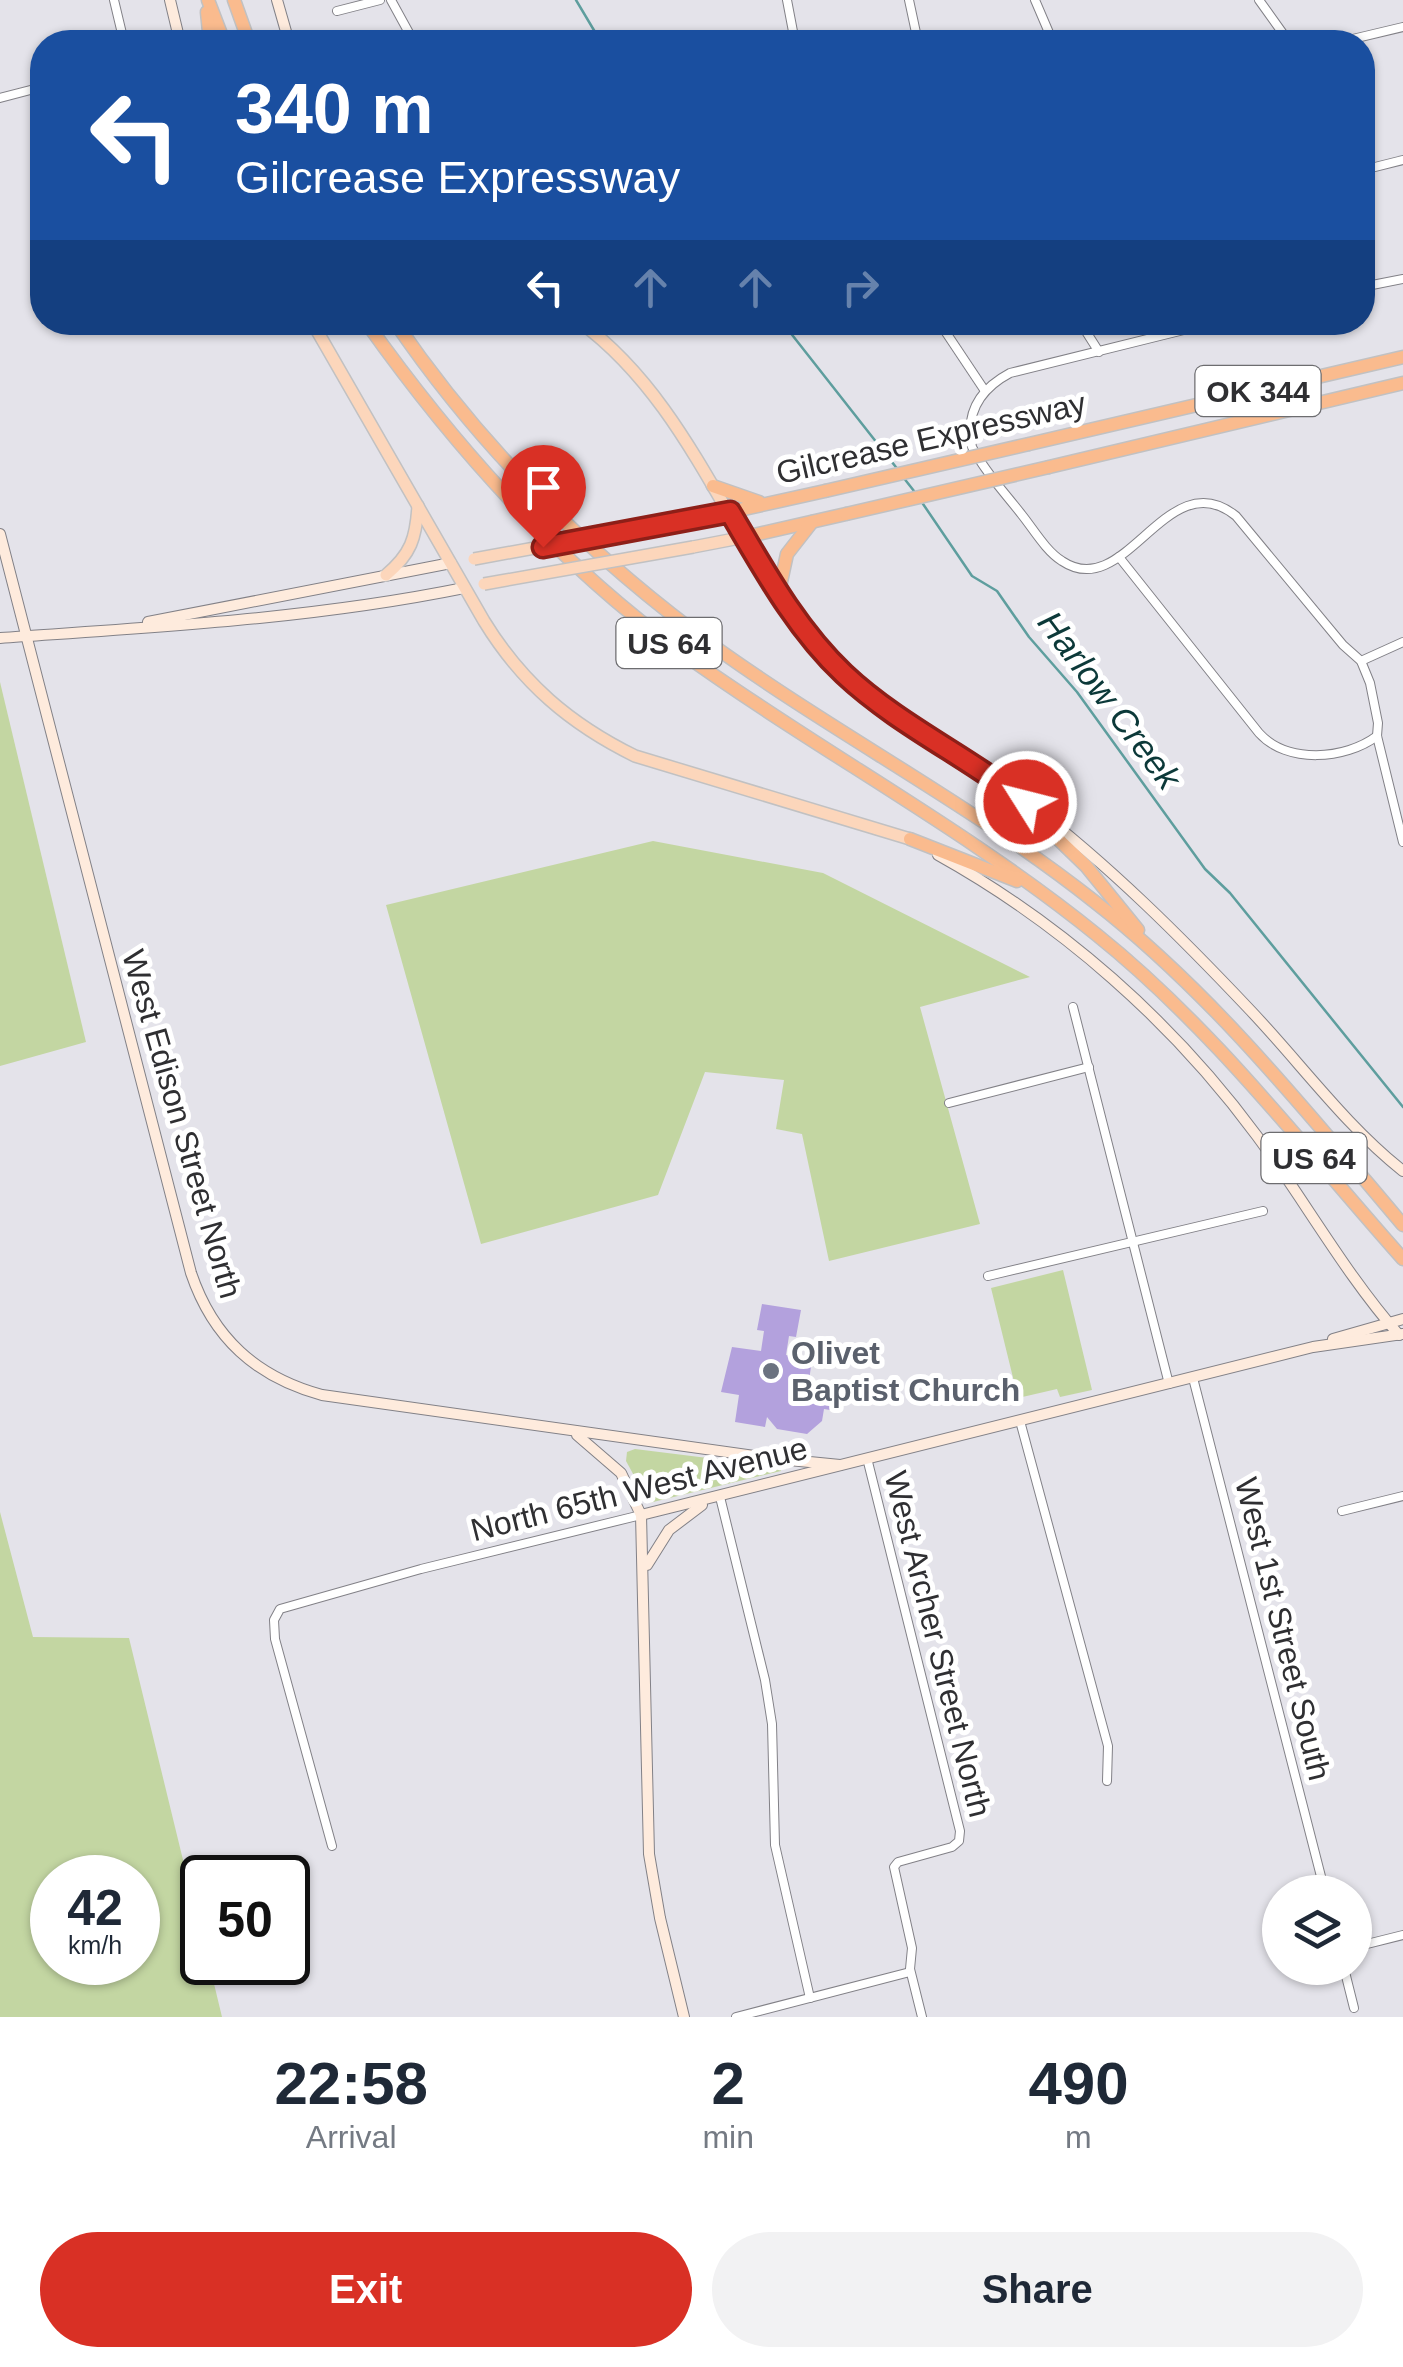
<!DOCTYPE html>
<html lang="en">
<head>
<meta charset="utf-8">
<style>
  :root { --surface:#fff; --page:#f2f2f3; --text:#1f2937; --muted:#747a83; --accent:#d93025 }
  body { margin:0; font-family:Arial,sans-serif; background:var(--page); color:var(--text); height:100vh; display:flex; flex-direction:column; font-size:38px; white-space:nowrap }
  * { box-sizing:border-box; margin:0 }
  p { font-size:32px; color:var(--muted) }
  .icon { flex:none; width:55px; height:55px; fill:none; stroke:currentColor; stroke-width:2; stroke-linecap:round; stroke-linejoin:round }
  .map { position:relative; height:2017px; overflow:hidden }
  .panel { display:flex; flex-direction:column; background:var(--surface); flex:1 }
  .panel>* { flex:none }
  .banner { position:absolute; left:30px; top:30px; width:1345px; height:305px; border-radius:40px; box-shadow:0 2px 8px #0004; background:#1a4fa0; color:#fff; overflow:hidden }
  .tools { position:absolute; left:1262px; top:1875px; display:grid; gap:20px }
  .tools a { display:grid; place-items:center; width:110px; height:110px; border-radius:50%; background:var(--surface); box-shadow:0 2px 8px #0004; font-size:50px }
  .speed { position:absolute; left:30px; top:1855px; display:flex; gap:20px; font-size:50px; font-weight:700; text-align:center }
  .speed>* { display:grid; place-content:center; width:130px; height:130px; border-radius:50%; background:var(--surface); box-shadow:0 2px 8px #0004; line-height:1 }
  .speed small { font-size:25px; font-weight:400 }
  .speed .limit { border:5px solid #111; border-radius:15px; background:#fff; color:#111 }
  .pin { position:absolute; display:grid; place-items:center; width:85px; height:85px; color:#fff; margin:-102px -42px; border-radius:50% 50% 50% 0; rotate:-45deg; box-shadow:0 0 10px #0007 }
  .pin .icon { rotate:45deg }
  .me { position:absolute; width:110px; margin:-55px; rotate:306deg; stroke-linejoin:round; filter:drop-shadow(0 0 8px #0008) }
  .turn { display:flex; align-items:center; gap:35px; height:210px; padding:0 40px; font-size:45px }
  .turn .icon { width:130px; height:130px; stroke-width:2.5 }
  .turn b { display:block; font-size:70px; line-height:85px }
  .lanes { display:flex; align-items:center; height:95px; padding:0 40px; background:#0003; justify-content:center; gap:50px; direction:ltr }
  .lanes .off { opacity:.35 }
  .eta { display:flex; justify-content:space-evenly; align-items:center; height:170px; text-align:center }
  .eta b { font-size:60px; font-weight:700; line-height:70px }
  .button { display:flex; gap:20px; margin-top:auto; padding:20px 40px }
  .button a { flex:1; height:115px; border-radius:60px; background:var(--accent); color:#fff; font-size:40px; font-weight:700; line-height:115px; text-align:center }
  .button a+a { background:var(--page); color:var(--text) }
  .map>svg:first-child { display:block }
</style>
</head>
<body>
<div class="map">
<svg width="1403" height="2017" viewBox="0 0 1403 2017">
  <rect width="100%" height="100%" fill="#e4e3ea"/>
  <g fill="#c3d6a2" fill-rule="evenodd">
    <path d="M0,682L86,1042L0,1066Z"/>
    <path d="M653,841L823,873L1030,977L920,1007L980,1224L829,1261L802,1134L776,1129L784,1080L705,1072L658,1195L481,1244L386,905Z"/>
    <path d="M1063,1270L1092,1390L1060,1397L1057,1389L1018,1398L991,1288Z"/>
    <path d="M635,1449L781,1467V1471L649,1503L626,1461L627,1452Z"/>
    <path d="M0,1512L33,1637L129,1638L202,1938V1962L209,1963L222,2017H0ZM52,1878H138V1962H52Z"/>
  </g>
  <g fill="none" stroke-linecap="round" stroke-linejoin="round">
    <g stroke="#5e9e9e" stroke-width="2.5">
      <path d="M576,0L601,42"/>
      <path d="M782,322L899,471"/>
      <path d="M903,477L914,491"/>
      <path d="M921,501L972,576L997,591L1029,637L1077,692L1205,869L1230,893L1403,1107"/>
    </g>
  </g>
  <path fill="#b3a1dd" d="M762,1304L801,1310L796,1337L789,1336L786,1355L812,1360L808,1387L839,1392L836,1411L824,1409L822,1421L807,1434L777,1429L767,1417L765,1427L735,1422L739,1395L721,1392L732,1347L761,1351L764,1331L757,1330Z"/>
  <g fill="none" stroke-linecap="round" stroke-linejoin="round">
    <defs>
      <g id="street">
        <path d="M114,0L124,42"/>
        <path d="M391,0L414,42"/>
        <path d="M787,0L795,42"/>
        <path d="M909,0L918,42"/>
        <path d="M1035,0L1053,42"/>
        <path d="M1259,0L1289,42"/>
        <path d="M337,11L380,0"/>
        <path d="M1340,42L1403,27"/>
        <path d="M0,98L42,87"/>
        <path d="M1371,168L1403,160"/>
        <path d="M1362,287L1403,279"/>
        <path d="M939,322L985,391"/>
        <path d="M1080,322L1099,352"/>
        <path d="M1216,322L1010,373C980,389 965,413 972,447C985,472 1005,493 1022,515C1034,530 1046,551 1062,561C1126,604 1167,460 1236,516L1343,645L1361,661L1370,683L1378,723L1377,736L1403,842"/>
        <path d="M1119,557L1259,733C1287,764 1345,760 1377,736"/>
        <path d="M1361,661L1403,642"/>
        <path d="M1073,1007L1169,1384"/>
        <path d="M949,1103L1089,1067"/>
        <path d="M988,1276L1263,1211"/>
        <path d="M1193,1378L1325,1892"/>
        <path d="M1020,1421L1108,1746L1107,1781"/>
        <path d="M867,1458L960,1831L959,1841L952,1847L898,1862L894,1867L912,1948L910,1969L922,2017"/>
        <path d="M720,1497L765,1680L772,1724L775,1845L810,1998"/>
        <path d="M1342,1511L1403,1496"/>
        <path d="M332,1846L275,1639L274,1620L280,1609L421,1569L641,1515"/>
        <path d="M1355,1947L1403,1935"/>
        <path d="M1344,1968L1354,2008"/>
        <path d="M736,2017L910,1972"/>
      </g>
      <g id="secondary">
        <path d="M170,0L180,42"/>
        <path d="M277,0L289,42"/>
        <path d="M0,534L191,1273C213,1338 256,1377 322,1395L769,1458L840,1465"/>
        <path d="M148,622L451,563"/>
        <path d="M0,638C156,627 311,619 464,588"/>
        <path d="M1029,804C1109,865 1182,938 1251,1011C1302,1065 1345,1125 1403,1171"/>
        <path d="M938,855C1062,924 1173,1022 1257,1136C1305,1201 1346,1275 1399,1335"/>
        <path d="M1333,1339L1403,1319"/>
        <path d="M577,1435L621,1473L641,1515L649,1854L660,1918L684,2017"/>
        <path d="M641,1515L1313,1347L1403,1334"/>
        <path d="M647,1565L669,1530L702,1505"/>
      </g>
      <g id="primary">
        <path d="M312,322L484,621C522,683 570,724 635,756L910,839"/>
        <path d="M580,322C690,403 728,540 813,642C862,700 934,737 996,779"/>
        <path d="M682,521L730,512"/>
        <path d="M693,547L745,537"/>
        <path d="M386,575C411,554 416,538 418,506"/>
      </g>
      <g id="highway">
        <path d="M208,0L224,42"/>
        <path d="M234,0L249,42"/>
        <path d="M207,12L210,42"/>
        <path d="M366,322C454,446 555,560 678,650C815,749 965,828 1097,935C1213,1028 1305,1149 1403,1259"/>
        <path d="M395,322C481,448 589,555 712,645C837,735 974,806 1095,902C1213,994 1307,1112 1403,1225"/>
        <path d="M1029,444L1403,357"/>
        <path d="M1049,467L1403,383"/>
        <path d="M713,486L759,502"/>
        <path d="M730,512L825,491"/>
        <path d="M745,537L846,514"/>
        <path d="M779,591L787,554L812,522"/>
        <path d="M996,779L1086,866L1138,930"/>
        <path d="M910,839L1017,881"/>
      </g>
    </defs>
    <use href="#street" stroke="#828187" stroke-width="10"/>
    <use href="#secondary" stroke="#828187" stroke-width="12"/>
    <use href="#primary" stroke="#c1c1c2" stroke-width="14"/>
    <use href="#highway" stroke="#c1c1c2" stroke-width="15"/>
    <use href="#street" stroke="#fff" stroke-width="8"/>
    <use href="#secondary" stroke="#feebdd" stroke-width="10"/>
    <use href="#primary" stroke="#fcd6bb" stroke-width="11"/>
    <use href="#highway" stroke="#fabb8e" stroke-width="12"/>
    <defs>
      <g id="primary-bridge">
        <path d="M474,559L682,521"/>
        <path d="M484,584L693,547"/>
      </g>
      <g id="highway-bridge">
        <path d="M825,491L1029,444"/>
        <path d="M846,514L1049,467"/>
      </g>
    </defs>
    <use href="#primary-bridge" stroke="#c1c1c2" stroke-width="14" stroke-linecap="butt"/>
    <use href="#highway-bridge" stroke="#c1c1c2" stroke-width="15" stroke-linecap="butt"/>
    <use href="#primary-bridge" stroke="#fcd6bb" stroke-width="11"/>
    <use href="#highway-bridge" stroke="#fabb8e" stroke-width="12"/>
  </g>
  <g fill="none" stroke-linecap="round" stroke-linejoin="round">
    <defs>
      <path id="route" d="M543,547L730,512C763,568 796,629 844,674C897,724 968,757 1026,802"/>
    </defs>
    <use href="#route" stroke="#8d1f18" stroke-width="25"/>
    <use href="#route" stroke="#d93025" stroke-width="18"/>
  </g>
  <circle fill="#6b7280" stroke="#fff" stroke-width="4" cx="771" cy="1371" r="10"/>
  <g text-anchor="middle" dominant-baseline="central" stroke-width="10" stroke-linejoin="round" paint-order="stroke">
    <g fill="#fff" stroke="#6d6d70" stroke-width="2.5">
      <rect x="1195.5" y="366" width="125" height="50" rx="8"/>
      <rect x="616.5" y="618" width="105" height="50" rx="8"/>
      <rect x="1261.5" y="1133" width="105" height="50" rx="8"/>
    </g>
    <g font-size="30" font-weight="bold" fill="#2f2f32">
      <text x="1258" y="391">OK 344</text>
      <text x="669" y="643">US 64</text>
      <text x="1314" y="1158">US 64</text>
    </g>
    <g font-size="32" fill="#2f2f32" stroke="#fff">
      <text transform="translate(931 438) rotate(-13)">Gilcrease Expressway</text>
      <text transform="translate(182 1124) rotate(74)">West Edison Street North</text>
      <text transform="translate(639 1489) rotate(-14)">North 65th West Avenue</text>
      <text transform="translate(1283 1629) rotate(76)">West 1st Street South</text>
      <text transform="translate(938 1644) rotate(76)">West Archer Street North</text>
    </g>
    <g font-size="32" font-weight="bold" fill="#5b616d" stroke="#fff" text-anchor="start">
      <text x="791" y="1353">Olivet<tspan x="791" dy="37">Baptist Church</tspan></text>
    </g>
    <g font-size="35" font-style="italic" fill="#0c3939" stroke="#fff">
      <text transform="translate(1110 700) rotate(53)">Harlow Creek</text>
    </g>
  </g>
</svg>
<div class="tools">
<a><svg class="icon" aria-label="layers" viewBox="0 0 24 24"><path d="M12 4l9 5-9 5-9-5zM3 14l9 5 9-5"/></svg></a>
</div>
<div class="speed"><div>42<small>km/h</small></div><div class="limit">50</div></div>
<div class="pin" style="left:543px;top:547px;background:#d93025"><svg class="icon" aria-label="arrive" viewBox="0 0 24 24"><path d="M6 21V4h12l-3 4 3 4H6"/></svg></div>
<svg class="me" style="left:1026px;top:802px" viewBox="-20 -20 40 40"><circle r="17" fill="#d93025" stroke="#fff" stroke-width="3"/><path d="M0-11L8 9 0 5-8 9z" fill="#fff"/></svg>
<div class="banner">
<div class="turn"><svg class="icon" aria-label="left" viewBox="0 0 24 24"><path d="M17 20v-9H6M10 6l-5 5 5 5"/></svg><div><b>340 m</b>Gilcrease Expressway</div></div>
<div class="lanes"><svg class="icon" aria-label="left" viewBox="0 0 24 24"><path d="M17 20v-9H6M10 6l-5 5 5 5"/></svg><svg class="icon off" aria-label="ahead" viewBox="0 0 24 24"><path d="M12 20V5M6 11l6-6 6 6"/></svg><svg class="icon off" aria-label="ahead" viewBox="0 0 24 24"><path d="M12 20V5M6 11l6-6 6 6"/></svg><svg class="icon off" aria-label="right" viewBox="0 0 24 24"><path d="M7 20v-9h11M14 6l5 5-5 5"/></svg></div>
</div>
</div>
<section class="panel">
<div class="eta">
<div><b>22:58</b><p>Arrival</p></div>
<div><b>2</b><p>min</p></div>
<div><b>490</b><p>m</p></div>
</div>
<div class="button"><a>Exit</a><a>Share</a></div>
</section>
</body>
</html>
